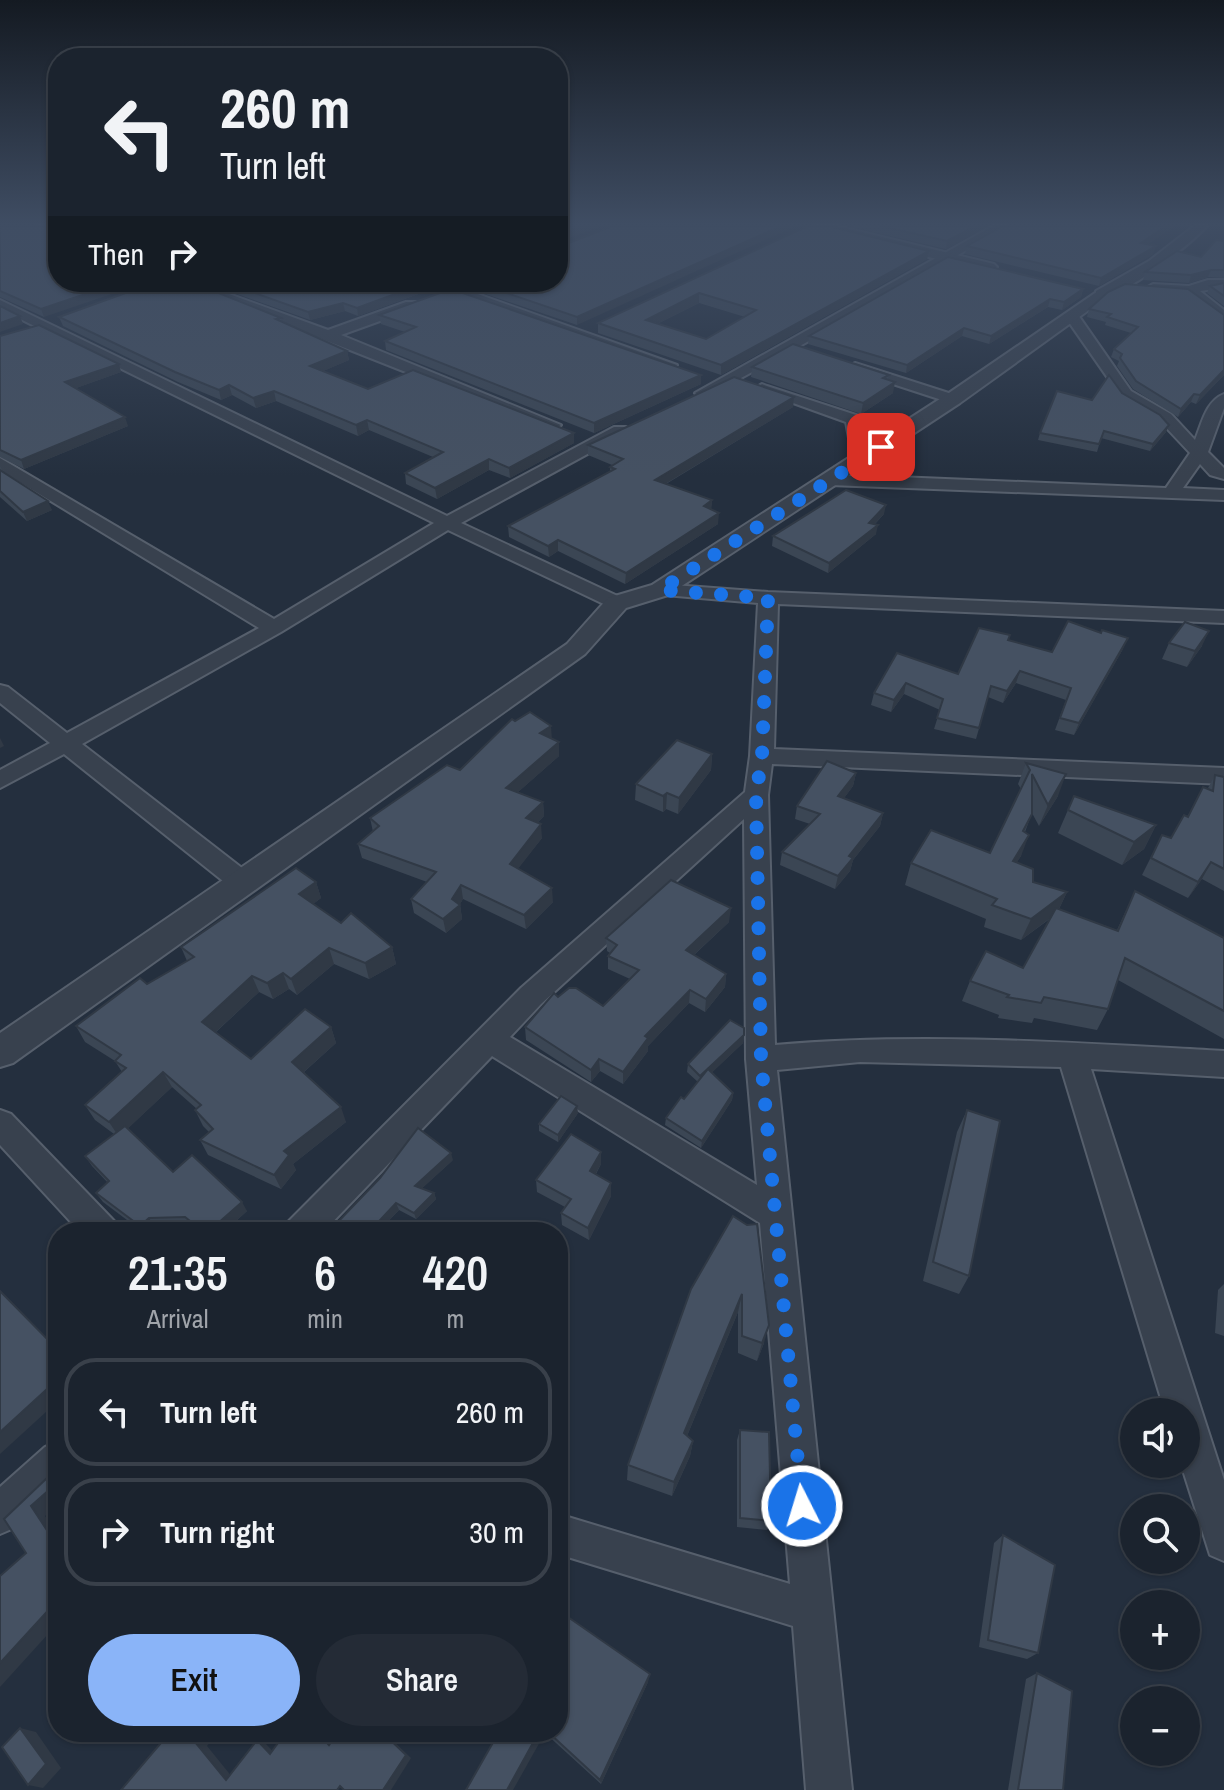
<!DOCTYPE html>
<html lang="en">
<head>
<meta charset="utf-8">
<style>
  :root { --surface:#1b232e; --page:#242b36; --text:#f1f3f6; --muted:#a0a4aa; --line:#39404a; --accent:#8ab4f8 }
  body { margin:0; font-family:"Archivo Narrow",sans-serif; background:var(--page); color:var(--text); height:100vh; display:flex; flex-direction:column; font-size:30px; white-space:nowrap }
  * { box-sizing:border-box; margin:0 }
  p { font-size:26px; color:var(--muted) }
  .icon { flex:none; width:44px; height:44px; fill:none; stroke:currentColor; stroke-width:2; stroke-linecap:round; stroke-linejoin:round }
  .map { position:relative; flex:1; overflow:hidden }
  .panel { position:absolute; left:48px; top:1222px; width:520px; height:520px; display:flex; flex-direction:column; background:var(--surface); border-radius:32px; box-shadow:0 2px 6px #0004,0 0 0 2px var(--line) }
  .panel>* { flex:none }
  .banner { position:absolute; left:48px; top:48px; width:520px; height:244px; border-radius:32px; box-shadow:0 2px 6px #0004,0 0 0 2px var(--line); background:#1b232e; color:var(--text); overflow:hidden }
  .fabs { position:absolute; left:1120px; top:1398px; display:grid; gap:16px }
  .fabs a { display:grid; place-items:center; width:80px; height:80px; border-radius:50%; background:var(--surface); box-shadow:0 2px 6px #0004,0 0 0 2px var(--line); font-size:40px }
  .pin { position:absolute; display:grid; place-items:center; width:68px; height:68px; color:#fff; margin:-34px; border-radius:16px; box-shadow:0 4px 12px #0006 }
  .me { position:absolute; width:88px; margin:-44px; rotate:355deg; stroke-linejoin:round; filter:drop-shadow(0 0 6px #0008) }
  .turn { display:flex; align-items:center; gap:28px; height:168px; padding:0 40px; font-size:36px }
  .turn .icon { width:104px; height:104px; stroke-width:2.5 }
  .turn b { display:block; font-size:56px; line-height:68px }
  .then { display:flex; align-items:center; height:76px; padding:0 40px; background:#0003; gap:16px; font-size:30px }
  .eta { display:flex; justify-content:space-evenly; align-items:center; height:136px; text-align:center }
  .eta b { font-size:48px; font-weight:600; line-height:56px }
  .button { display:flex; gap:16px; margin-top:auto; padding:16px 40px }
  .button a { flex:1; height:92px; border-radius:48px; background:var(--accent); color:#111; font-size:32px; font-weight:600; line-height:92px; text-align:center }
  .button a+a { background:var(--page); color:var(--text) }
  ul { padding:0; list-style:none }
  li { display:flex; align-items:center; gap:24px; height:108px; margin:0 16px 12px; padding:0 24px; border:4px solid var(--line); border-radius:32px }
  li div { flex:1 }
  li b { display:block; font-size:30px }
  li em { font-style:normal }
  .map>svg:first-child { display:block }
</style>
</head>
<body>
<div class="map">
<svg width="1224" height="1790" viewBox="0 0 1224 1790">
  <rect width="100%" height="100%" fill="#242f3e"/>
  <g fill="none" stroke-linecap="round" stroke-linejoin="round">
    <defs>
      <g id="minor">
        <path d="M37,226L58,227V235L39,228Z"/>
        <path d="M993,226H1007L864,311L708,396L703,398L695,393Z"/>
        <path d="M1194,226H1207C1189,245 1122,300 1096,297V291L1149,261Z"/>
        <path d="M1208,280H1224V288L1200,291L1224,310V321L1187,294L1153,292L1146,288L1153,284L1189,286Z"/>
        <path d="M178,282H196L328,330L406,302H416V308L341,335L561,425L553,430L547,428Z"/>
        <path d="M425,282H444L677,365L675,368H665Z"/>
        <path d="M0,300L447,516L614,427H626V433L461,523L624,599L627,603L624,607H610L448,530L281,632L82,744L251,875L255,882L251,889L242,891L233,889L64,754L0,788V770L50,743L0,703V685L8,687L67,733L259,628L0,470V458L274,619L434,523L0,309Z"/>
        <path d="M1071,311L1076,312L1131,391L1171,414L1195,440C1202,423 1206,401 1224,394V408L1208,452L1224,468V479L1210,475L1200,464L1183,488L1224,490V500L830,485L821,480L824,476H856L846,422L754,389L762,384L767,386L859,416L873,476L1166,488L1190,453L1159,420L1121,397L1064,315Z"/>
        <path d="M855,363L958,396L961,399L953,404L948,402L850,370L848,367Z"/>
        <path d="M660,584L768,592L1224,611V623L778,604L774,749L1224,768V784L772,764L768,795L775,1045C925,1032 1075,1043 1224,1051V1077L1091,1069L1224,1480V1561L1210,1555L1181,1464H1186V1412H1165L1061,1067L860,1062L777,1070L852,1790H806L793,1626L558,1554V1514L790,1584L760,1223L492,1056L323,1232H284L289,1221L521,988L745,792L750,756L758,603L653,594L650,590ZM744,819L746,1059L757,1185L510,1037L541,1004Z"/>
        <path d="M0,1110L11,1114L114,1221L119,1232H80L0,1145Z"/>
        <path d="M58,1441V1486L14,1528L0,1534V1487L45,1447Z"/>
      </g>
      <g id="tertiary">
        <path d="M814,226H837L994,264L997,267L989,272L816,229Z"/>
        <path d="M1101,289L1107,291V297L960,403L668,595L626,608L585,654L13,1063L0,1067V1033L567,644L608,598L652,585L946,395Z"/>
      </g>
    </defs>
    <use href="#minor" stroke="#565f6c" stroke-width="4"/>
    <use href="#tertiary" stroke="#565f6c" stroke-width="4"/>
    <use href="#minor" fill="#38414e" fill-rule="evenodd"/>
    <use href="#tertiary" fill="#38414e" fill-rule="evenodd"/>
  </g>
  <g fill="#3b4654" fill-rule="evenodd">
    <path d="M0,226H41L44,317L0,297Z"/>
    <path d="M613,226L577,325L465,287L461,282H558Z"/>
    <path d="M808,226L929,251L927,259L721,375L598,333V323ZM699,303L745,317L706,339L657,324Z"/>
    <path d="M848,226H988L946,249Z"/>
    <path d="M1003,226H1174L1148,244L1153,254L1099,286L965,254L967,246Z"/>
    <path d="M1224,241V278L1208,277L1189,283L1143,280L1145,272L1201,257Z"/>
    <path d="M204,282H431L432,289L358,316L345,311L310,320Z"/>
    <path d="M1224,283V306L1207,293L1210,286Z"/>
    <path d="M1083,289L1081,297L1062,310L1048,307L989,344L962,336L906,373L808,344L809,336Z"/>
    <path d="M1089,309L1224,315V375L1196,404L1191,402L1178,417L1133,389L1117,366L1119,361L1111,357L1114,349L1131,333L1105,325L1106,322L1087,317Z"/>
    <path d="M379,315L701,384L594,433L386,350L385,341L405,332L381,324Z"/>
    <path d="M59,317L281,318V321L347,351L349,360L323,371L368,389L574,433V443L510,478L489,470L437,499L406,484L405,473L433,457L369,430L358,436L276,401L256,408L232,395L221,400L178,382L63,326Z"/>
    <path d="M0,336L121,372L76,388L128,426L24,469L0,457Z"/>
    <path d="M752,367L889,375L888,380L893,393L861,414L751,377Z"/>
    <path d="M1122,393L1166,432L1150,451L1101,438L1097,452L1038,440L1040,433L1092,400Z"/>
    <path d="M794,397L793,407L666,484L712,500L711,509L718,524L625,584L558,551L549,557L509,537L508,526L610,471V467L612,465L588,455V445Z"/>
    <path d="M0,466L3,472L52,510L27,521L0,497Z"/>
    <path d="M884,514L875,524L876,534L828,573L772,546L773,536Z"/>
    <path d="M1008,640L1052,652L1123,649L1074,735L1055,730L1066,700L1016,683L1003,703L988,697L976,739L934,729L940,710L904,694L891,712L871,705L874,693L897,653L958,674Z"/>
    <path d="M1169,643L1202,646L1187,667L1162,659Z"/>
    <path d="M552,739L559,756L518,792L543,802L544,816L537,823L542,838L518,868L553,902L526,929L463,899L460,904L462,919L446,933L414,913L411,899L427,882L362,858L358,844L373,832L370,818L460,770Z"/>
    <path d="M712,754L711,770L678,814L666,809L663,812L635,800L636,784Z"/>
    <path d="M1026,763L1058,796L1039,826L1032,813L1025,832L1021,856L1016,863L1033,882L1067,892L1059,909L1117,930L1135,891L1224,938V1039L1118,980L1108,1009L1097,1030L1034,1018L1032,1023L998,1018L999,1015L962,1001L970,981L1023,968L1051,918L1021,940L984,927L986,919L905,885L911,863L990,853L1021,789L1018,784Z"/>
    <path d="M856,773L853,786L844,798L883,813L880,826L853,860L850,871L835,889L780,865L782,852L810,824L795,819L797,806Z"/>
    <path d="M1215,775L1224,777V891L1202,879L1188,898L1142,875L1162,835L1171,838L1208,788Z"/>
    <path d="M1074,796L1156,825L1144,849L1122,865L1058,833Z"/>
    <path d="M316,882L321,898L313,904L341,923L392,947L396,964L369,979L334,964L297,995L289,989L273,999L259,992L216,1032L251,1059L331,1027L336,1043L304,1072L346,1122L293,1164L296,1170L281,1189L208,1155L200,1140L209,1132L203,1126L195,1110L197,1109L172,1087L128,1128L173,1172L247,1211L224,1232H198L191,1226L155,1227L150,1232H143L103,1202L96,1193L108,1183L92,1166L85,1156L114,1134L95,1120L85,1105L122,1072L115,1061L85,1042L76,1026L187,961L181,947Z"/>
    <path d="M729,922L694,955L726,974L725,987L705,1012L689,1003L648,1046V1051L623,1084L600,1071L591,1082L526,1040L525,1027L558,997L603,1006L630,979L608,969V956L610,953L607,951L606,938Z"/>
    <path d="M744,1035L743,1043L712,1072L733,1093L732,1100L701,1148L665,1125L666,1118L684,1099L698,1082L687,1072L688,1064Z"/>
    <path d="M967,1110L969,1276L959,1294L923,1281L957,1132Z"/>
    <path d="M578,1113L558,1142L539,1131V1124Z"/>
    <path d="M601,1152V1164L596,1174L611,1196L589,1240L562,1225L561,1213L565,1207L537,1192L536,1180Z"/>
    <path d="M453,1160L422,1188L434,1193L436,1199L416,1219L399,1210L378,1232H337L334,1226Z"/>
    <path d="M733,1216L764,1343L757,1361L738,1353V1312L687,1436L693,1441L690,1456L672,1496L627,1480L628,1465Z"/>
    <path d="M1224,1284V1336L1215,1333L1218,1290Z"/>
    <path d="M740,1430L771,1521L767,1530L737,1527V1440Z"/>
    <path d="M1003,1535L1038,1653L1027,1659L979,1647L994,1543Z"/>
    <path d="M1037,1673L1063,1790H1008L1026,1679Z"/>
    <path d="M648,1682L601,1784L545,1733L499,1732H558Z"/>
  </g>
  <g fill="#303945">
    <path d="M582,226H602L558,242V234Z"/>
    <path d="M781,226H796L577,325V317Z"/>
    <path d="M976,226H988L946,249L947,241Z"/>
    <path d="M1166,226H1174L1139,251L1141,243Z"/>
    <path d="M1156,246L1153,254L1147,258L1099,286L1101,278Z"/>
    <path d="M929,251L927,259L721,375V365Z"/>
    <path d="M1211,270L1208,277L1189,283L1191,275Z"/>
    <path d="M121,282H147L44,317L41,309Z"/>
    <path d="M428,282H431L432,289L358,316L357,308Z"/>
    <path d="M1083,289L1081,297L1062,310L1064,302Z"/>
    <path d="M699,293V303L645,330L646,320Z"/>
    <path d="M1050,299L1048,307L989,344L991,336Z"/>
    <path d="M343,303L345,311L310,320L308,312Z"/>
    <path d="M20,316L23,324L0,332V323Z"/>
    <path d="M964,328L962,336L906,373L907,365Z"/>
    <path d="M347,351L349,360L312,376L310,366Z"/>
    <path d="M119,364L121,372L68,391L65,382Z"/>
    <path d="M1224,370V375L1196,404L1200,395Z"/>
    <path d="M701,375V384L594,433V423Z"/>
    <path d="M895,382L893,393L861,414L863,403Z"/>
    <path d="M229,385L232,395L221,400L219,390Z"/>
    <path d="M274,391L276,401L256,408L253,398Z"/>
    <path d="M1194,394L1191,402L1178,417L1181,409Z"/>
    <path d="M794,397L793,407L655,490V480Z"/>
    <path d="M125,417L128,426L24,469L21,460Z"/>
    <path d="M367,420L369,430L358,436L356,425Z"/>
    <path d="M1169,425L1166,432L1150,451L1153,444Z"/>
    <path d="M574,433V443L510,478L509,468Z"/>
    <path d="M489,459V470L437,499L435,488Z"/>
    <path d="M712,500L711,511L704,506Z"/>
    <path d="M48,501L52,510L27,521L23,512Z"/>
    <path d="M886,505L884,514L867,532L869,523Z"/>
    <path d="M719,513L718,524L625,584L626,573Z"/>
    <path d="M878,525L876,534L828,573L829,563Z"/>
    <path d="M558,540V551L549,557L548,546Z"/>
    <path d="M1209,631L1202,646L1187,667L1195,651Z"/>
    <path d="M1128,638L1123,649L1074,735L1079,723Z"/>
    <path d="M1020,671L1016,683L1003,703L1007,691Z"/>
    <path d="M906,683L904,694L891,712L894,700Z"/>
    <path d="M551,726L552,740L540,733Z"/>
    <path d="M0,738L4,746L0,748Z"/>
    <path d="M559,742V756L507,802L506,788Z"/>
    <path d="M712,754L711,770L678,814L679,798Z"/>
    <path d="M856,773L853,786L836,809L838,796Z"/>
    <path d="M1066,774L1058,796L1039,826L1048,805Z"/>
    <path d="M667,793L666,809L663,812V796Z"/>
    <path d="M543,802L544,816L527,832L526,818Z"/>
    <path d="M883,813L880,826L853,860L850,871L835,889L838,876L849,856Z"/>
    <path d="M541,824L542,838L511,878L510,864Z"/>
    <path d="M1156,825L1144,849L1122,865L1134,842Z"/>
    <path d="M1029,835L1021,856L1004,883L1013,861Z"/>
    <path d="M1211,862L1202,879L1188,898L1198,882Z"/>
    <path d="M316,882L321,898L304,911L299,894Z"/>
    <path d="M461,885L463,899L459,906L460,905L462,919L446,933L443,919L452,899Z"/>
    <path d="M552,888L553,902L526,929L524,915Z"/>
    <path d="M1067,892L1057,913L1021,940L1031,919Z"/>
    <path d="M731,908L729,922L685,963L686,950Z"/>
    <path d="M392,947L396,964L369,979L365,963Z"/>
    <path d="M329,948L334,964L297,995L291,979Z"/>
    <path d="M283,973L289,989L273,999L267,983Z"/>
    <path d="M726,974L725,987L705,1012L706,999Z"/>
    <path d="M252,976L259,992L210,1037L202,1022Z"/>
    <path d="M690,990L689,1003L648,1046V1051L623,1084V1072L645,1036Z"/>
    <path d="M331,1027L336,1043L298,1077L292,1062Z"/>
    <path d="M744,1035L743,1043L700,1084V1076Z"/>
    <path d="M599,1059L600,1071L591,1082V1070Z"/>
    <path d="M163,1072L172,1087L119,1137L109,1122Z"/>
    <path d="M733,1093L732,1100L701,1148L702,1141Z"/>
    <path d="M577,1106L578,1113L558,1142V1135Z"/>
    <path d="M341,1107L346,1122L293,1164L296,1170L281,1189L274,1175L284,1151Z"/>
    <path d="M601,1152V1164L590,1184V1171Z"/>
    <path d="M451,1153L453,1160L417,1193L415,1186Z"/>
    <path d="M611,1183V1196L589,1240L588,1228Z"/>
    <path d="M434,1193L436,1199L416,1219L414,1213Z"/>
    <path d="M242,1202L247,1211L224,1232H208Z"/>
    <path d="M396,1203L399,1210L378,1232H369Z"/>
    <path d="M149,1218L155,1227L150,1232H145L140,1226Z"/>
    <path d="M742,1294L738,1312L682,1448L684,1433Z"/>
    <path d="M769,1325L764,1343L757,1361L762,1343Z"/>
    <path d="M58,1379V1401L0,1454V1432Z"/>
    <path d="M693,1441L690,1456L672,1496L674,1482Z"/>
    <path d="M58,1482V1504L45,1516L58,1535V1547L31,1506Z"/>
    <path d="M54,1604L58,1606V1623L0,1687V1663Z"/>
    <path d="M650,1674L648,1682L601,1784L600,1780Z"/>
    <path d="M20,1728L36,1732L61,1768L43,1788L28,1785Z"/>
    <path d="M74,1732H93L88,1738L73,1734Z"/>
    <path d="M203,1732H218L207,1746L237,1783L226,1780L195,1742Z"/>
    <path d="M318,1732H322L337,1748L329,1745Z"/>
    <path d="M382,1732H384L411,1758L391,1790H383Z"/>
    <path d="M539,1732L545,1733L513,1790H507Z"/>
    <path d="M257,1740L266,1744L279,1758L270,1754Z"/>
  </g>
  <g fill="#455162" stroke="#303945" stroke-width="2" fill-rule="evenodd">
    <path d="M0,226H41L54,230L58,228V282H121L41,309L0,291Z"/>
    <path d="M558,226H582L558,234Z"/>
    <path d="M613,226H781L577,317L474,282H558V247Z"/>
    <path d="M808,226H828L929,251L721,365L598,323ZM699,293L756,310L706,339L646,320Z"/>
    <path d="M880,226H976L947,241Z"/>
    <path d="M1003,226H1166L1141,243L1156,246L1101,278L967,246Z"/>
    <path d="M1216,240L1224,241V270H1211L1191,275L1145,272L1177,251L1201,257Z"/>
    <path d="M948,257L1083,289L1064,302L1050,299L991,336L964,328L907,365L809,336Z"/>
    <path d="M156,282H191L281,318L276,319L347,351L310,366L368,389L413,370L574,433L509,468L489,459L435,488L405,473L443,452L367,420L356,425L274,391L253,398L229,385L219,390L175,372L59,317Z"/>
    <path d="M224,282H428L357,308L343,303L308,312Z"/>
    <path d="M1224,283V296L1210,286Z"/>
    <path d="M1125,284L1188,289L1224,315V370L1200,395L1194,394L1181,409L1136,381L1120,358L1122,354L1114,349L1138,327L1107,317L1111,314L1089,309L1108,292Z"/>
    <path d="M451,289L701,375L594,423L385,341L416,327L379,315Z"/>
    <path d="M0,306L20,316L0,323Z"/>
    <path d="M39,325L119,364L65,382L125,417L21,460L0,450V336Z"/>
    <path d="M793,344L889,375L883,378L895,382L863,403L752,367Z"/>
    <path d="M1109,375L1122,393L1160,415L1169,425L1153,444L1104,431L1099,444L1040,433L1057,391L1092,400Z"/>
    <path d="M734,377L794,397L655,480L712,500L704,506L719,513L626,573L558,540L548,546L508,526L615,469L610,467L623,459L588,445Z"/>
    <path d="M0,470L48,501L23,512L0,491Z"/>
    <path d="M846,490L886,505L869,523L878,525L829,563L773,536Z"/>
    <path d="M1068,621L1101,633L1102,630L1128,638L1079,723L1060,718L1071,688L1020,671L1007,691L991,686L979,728L937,718L943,699L906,683L894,700L874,693L897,653L958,674L979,628L1010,635L1008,640L1052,652Z"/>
    <path d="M1185,622L1209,631L1195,651L1169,643Z"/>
    <path d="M530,712L551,726L540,733L559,742L506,788L543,802L526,818L541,824L510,864L552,888L524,915L461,885L452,899L460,905L443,919L411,899L436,872L358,844L379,826L370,818L447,765L460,770L512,719L515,721Z"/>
    <path d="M677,740L712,754L679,798L667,793L663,796L636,784Z"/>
    <path d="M827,761L856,773L838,796L883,813L849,856L853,858L838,876L782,852L820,814L797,806Z"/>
    <path d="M1026,763L1066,774L1048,805L1032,774V814L1023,831L1029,835L1013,861L1033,869V882L1067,892L1031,919L992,905L997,899L911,863L931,830L990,853L1030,770Z"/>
    <path d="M1215,775L1224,777V869L1211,862L1198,882L1151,858L1162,835L1171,838L1184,815L1188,817L1203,787L1213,791Z"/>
    <path d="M1074,796L1156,825L1134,842L1068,810Z"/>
    <path d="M296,868L316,882L299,894L341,923L351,913L392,947L365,963L329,948L291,979L283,973L267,983L252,976L202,1022L251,1059L305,1009L331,1027L292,1062L341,1107L284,1151L289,1155L274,1175L200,1140L213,1129L195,1110L201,1105L163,1072L109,1122L85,1105L126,1068L115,1061L121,1055L76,1026L140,978L147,984L194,957L181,947Z"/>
    <path d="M671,880L731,908L686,950L726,974L706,999L690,990L645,1036L648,1038L623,1072L599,1059L591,1070L525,1027L554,993L558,997L569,988H576L603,1006L639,970L608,956L617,945L606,938Z"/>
    <path d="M1135,891L1224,938V1011L1125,958L1108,1009L1044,997L1041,1003L1007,997L1009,995L970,981L986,951L1023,968L1056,908L1118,931Z"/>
    <path d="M730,1020L744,1028V1035L700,1076L688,1064Z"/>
    <path d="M708,1069L733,1093L702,1141L666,1118L681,1097L684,1099Z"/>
    <path d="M561,1096L577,1106L558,1135L539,1124Z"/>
    <path d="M967,1110L1000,1121L969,1276L933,1262Z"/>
    <path d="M125,1126L173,1172L192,1155L242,1202L208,1232H204L185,1217L149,1218L140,1226L96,1193L109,1181L85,1156Z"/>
    <path d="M418,1128L451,1153L415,1186L434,1193L414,1213L396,1203L369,1232H343L334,1226L380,1178Z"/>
    <path d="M571,1134L601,1152L590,1171L611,1183L588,1228L561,1213L571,1199L536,1180Z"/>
    <path d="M733,1216L747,1225L757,1224L769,1325L762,1343L742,1336V1294L684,1433L693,1441L674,1482L628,1465L691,1289Z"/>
    <path d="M0,1291L52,1344L58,1339V1379L0,1432Z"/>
    <path d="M740,1430L769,1432L771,1521L740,1518Z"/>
    <path d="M58,1454V1482L31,1506L58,1547V1609L54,1604L0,1663V1576L26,1553L4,1519L47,1478L48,1463Z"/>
    <path d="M1003,1535L1055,1565L1038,1653L988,1640Z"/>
    <path d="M565,1615L650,1674L600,1780L548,1732H558V1627Z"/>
    <path d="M1037,1673L1072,1691L1063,1790H1018Z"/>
    <path d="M58,1686V1714L47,1698Z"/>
    <path d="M20,1728L46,1764L28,1785L2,1747Z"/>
    <path d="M153,1732H203L195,1742L226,1780L257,1740L270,1754L286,1732H318L329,1745L338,1732H382L406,1755L383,1790H344L340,1786L337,1790H121L161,1743Z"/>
    <path d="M499,1732H539L507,1790H466Z"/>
  </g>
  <linearGradient id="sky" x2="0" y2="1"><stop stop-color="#141a22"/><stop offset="0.47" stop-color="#3f4d63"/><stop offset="1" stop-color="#3f4d63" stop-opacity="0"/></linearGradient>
  <rect width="1224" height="476" fill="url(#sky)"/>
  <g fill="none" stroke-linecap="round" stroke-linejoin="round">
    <path stroke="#1a73e8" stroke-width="14" stroke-dasharray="0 25.2" d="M802,1506L761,1059L756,795L762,756L768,598L660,590L881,447"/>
  </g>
</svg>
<div class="fabs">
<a><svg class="icon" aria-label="sound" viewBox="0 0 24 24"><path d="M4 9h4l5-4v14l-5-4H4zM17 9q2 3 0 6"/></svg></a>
<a><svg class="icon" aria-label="search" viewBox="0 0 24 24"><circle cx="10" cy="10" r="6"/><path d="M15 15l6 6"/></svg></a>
<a>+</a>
<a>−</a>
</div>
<div class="pin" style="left:881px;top:447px;background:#d93025"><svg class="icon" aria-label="arrive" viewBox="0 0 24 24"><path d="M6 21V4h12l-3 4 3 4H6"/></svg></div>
<svg class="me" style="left:802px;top:1506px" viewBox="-20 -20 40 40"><circle r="17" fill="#1a73e8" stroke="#fff" stroke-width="3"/><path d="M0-11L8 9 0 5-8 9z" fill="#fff"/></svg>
<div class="banner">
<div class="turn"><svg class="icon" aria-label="left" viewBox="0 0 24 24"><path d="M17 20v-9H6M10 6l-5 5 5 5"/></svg><div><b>260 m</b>Turn left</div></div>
<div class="then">Then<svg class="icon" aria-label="right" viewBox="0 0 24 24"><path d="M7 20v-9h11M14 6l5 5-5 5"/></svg></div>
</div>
<section class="panel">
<div class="eta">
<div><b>21:35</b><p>Arrival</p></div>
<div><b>6</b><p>min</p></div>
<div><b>420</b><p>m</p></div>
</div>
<ul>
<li><svg class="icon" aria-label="left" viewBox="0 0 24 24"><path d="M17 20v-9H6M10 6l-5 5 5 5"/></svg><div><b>Turn left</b></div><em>260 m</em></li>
<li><svg class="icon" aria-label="right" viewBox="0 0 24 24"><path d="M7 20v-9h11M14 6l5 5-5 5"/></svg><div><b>Turn right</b></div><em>30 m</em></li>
</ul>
<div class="button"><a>Exit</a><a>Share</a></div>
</section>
</div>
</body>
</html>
